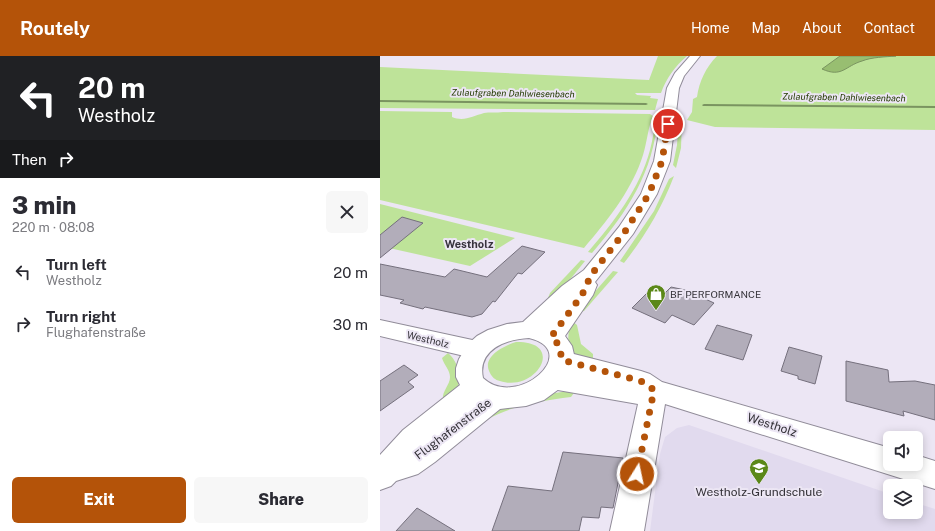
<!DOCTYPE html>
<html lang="en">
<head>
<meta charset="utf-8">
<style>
  :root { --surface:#fff; --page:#f7f7f7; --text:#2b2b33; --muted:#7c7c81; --accent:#b45309 }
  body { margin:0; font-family:"Public Sans",sans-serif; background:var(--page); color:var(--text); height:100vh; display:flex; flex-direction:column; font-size:15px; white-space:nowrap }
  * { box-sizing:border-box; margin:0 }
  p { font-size:13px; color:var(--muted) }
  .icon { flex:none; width:22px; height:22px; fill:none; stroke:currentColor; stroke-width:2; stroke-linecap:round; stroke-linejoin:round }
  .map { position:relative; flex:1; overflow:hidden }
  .drawer { display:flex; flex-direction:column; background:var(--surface); width:380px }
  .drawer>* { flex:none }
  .top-card { background:#202124; color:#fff; overflow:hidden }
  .controls { position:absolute; left:503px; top:375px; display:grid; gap:8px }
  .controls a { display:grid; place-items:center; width:40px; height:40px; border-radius:6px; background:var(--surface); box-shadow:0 2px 10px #0003; font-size:20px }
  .pin { position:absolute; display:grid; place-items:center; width:34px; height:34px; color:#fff; margin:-17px; border:2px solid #fff; border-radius:50%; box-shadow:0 1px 4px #0007 }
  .me { position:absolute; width:44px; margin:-22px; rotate:10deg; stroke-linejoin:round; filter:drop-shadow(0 0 3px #0008) }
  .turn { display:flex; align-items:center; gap:14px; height:84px; padding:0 12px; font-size:18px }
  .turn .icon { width:52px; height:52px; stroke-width:2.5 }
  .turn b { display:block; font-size:28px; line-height:34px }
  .then { display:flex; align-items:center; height:38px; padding:0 12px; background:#0003; gap:8px; font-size:15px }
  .round { display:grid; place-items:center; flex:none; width:42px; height:42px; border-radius:6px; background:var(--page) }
  .summary { display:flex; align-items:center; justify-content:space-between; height:68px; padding:0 12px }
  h1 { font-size:24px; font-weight:800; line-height:30px }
  .action { display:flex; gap:8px; margin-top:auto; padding:8px 12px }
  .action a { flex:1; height:46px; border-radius:6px; background:var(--accent); color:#fff; font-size:16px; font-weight:800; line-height:46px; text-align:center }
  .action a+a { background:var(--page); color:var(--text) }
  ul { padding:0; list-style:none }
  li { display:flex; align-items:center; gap:12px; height:52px; padding:0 12px }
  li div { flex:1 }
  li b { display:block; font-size:15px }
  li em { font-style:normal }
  header { display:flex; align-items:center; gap:24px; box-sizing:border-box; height:56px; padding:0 20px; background:var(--accent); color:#fff }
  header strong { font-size:19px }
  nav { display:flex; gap:22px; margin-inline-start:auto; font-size:14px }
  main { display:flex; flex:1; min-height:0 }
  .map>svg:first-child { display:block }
</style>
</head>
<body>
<header>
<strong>Routely</strong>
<nav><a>Home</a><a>Map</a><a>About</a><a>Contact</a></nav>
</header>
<main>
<section class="drawer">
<div class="top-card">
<div class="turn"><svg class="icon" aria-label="left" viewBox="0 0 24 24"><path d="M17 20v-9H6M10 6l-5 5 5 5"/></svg><div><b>20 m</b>Westholz</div></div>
<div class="then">Then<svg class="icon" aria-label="right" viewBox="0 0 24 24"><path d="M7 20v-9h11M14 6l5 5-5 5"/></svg></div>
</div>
<div class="summary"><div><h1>3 min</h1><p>220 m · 08:08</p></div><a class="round"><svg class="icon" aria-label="close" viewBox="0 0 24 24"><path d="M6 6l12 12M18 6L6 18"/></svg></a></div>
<ul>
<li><svg class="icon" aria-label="left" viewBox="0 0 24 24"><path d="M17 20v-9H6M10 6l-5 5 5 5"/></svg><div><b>Turn left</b><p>Westholz</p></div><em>20 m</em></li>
<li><svg class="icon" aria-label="right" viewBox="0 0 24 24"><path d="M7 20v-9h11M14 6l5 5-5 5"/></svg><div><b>Turn right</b><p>Flughafenstraße</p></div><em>30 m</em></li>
</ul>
<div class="action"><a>Exit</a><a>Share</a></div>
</section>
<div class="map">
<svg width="555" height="475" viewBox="0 0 555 475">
  <rect width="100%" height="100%" fill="#ece6f4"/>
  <path fill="#e1daee" d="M309,369L510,438V456H536V447L555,453V475H270L280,398L285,381L297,372Z"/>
  <g fill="#bee399">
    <path d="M278,0H307C295,10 286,23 281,37H255L257,39L271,40L270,42L278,43L275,54L0,52V11L269,24Z"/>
    <path d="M337,0H555V74L335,71L307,64L312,56L313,43L317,41C319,26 326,11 337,0Z"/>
    <path d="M0,55L70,56H72V61C84,66 93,60 104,57C109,56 117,57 123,56L270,58L273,60C267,74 267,90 261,105C249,138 226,166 204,192L0,144Z"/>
    <path d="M277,61H278C273,117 248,155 212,197L208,196C234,166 260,132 270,94C273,83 274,72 277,61Z"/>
    <path d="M299,62L302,63L301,92L296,112L293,109L297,89Z"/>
    <path d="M294,120C282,152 265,180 244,207L240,205L274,155L289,123Z"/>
    <path d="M0,148L135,182L90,210L0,190Z"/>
    <path d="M201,204L205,205L171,247L168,242L170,237Z"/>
    <path d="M233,215L238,216L204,255L200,256L198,255Z"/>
    <path d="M192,265L197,269L201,288L213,298V303C209,302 203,302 200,301C185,294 187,277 192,265Z"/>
    <path d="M136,286C187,285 156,337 120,325C115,324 112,321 110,317C101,301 123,290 136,286Z"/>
    <path d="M68,297C77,304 84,323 76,334C73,338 66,340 63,343C62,335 70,329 70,321C70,314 64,309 62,302Z"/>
    <path d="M196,334L191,341C161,345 133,349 106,364L119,353L168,338Z"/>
  </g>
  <path fill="#98be71" stroke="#7a9460" d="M460,0H516C505,1 492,1 482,5C465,10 462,22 442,13Z"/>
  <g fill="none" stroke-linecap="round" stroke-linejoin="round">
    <g fill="#7a9460" fill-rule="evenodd">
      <path d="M0,44L266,47L268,48L266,49L0,46Z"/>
      <path d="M324,48L555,50V52L323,50L322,49Z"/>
    </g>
  </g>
  <g fill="#b2adba" stroke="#75707d">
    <path d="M22,161L43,167L0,202V179Z"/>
    <path d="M142,190L165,196L142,218L138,217L115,246L113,245L102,258L92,261L45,251L43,253L20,247L24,244L0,239V208L65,221L74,213L107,221Z"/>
    <path d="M291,231L324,238L321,241L334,247L314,269L292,259L285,267L252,252L268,236L281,241Z"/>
    <path d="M337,269L372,279L363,304L325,293Z"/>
    <path d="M409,291L442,300L435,328L418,323V320L401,315Z"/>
    <path d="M466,305L508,314L509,326L535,325L555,329V364L523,355L524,360L466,345Z"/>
    <path d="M24,309L38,319L28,326L34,331L0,355V325Z"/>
    <path d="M183,396L243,402L233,452L221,451L219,462L202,461L199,475H112L128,430L172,435Z"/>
    <path d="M37,452L75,475H16Z"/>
  </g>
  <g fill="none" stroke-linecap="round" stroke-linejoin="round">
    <defs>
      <g id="minor">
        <path d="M0,264L97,285L106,288L109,294L106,300L97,303L0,280Z"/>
        <path d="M182,295L261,315L270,318L282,326L510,392V408H536V399L555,405V433L285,348L264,475H230L258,348L172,333L163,330L159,323L163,316L172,313L190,316L173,311L169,304L173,297Z"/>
      </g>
      <path id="major" d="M310,0H320L304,20L299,32L290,105L277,138L253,178L215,226L217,229L213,239L185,280L192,290L195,303L191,315L179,333L164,344L146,350L120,353L55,406L38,418L16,425L11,430L0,434V399L23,374L80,329L76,321V312L79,303L88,288L97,280L108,274L127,268L143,266L182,230L204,214L239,171L261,138L274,105L287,32L295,17ZM149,282C203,295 137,354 103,322C97,294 126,283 149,282Z"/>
    </defs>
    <use href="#minor" stroke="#918c99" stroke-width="2"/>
    <use href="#major" stroke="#918c99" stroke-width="2"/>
    <use href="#minor" fill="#fff" fill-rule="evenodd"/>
    <use href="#major" fill="#fff" fill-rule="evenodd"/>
  </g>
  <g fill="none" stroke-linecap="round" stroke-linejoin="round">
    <path stroke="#b45309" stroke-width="7" stroke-dasharray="0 12.6" d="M257,418L274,334L261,325L182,304L179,289L171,281L202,239L211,219L246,174L269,138L282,105L288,68"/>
  </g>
  <defs>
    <symbol id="shop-pin" viewBox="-11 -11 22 30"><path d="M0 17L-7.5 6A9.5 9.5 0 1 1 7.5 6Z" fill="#5b8818" stroke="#ece6f4"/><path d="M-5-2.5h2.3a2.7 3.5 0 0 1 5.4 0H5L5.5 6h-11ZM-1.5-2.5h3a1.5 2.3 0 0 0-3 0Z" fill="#fff"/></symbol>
    <symbol id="school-pin" viewBox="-11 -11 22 30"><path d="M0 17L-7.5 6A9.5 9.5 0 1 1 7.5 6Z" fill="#5b8818" stroke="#ece6f4"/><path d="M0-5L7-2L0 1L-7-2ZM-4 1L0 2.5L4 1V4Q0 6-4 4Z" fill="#fff"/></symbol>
  </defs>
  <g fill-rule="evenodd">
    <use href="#shop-pin" x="265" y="227" width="22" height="30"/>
    <use href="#school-pin" x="368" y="401" width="22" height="30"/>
  </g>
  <g text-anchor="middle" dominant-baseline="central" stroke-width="4" stroke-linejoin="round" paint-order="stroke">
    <g font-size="9" font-style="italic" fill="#233a01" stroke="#ece6f4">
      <text transform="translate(133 37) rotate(1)">Zulaufgraben Dahlwiesenbach</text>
      <text transform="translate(464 41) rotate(1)">Zulaufgraben Dahlwiesenbach</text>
    </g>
    <g font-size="10" fill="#333137" stroke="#ece6f4" text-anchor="start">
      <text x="290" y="238">BF PERFORMANCE</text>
    </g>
    <g font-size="10" fill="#333137" stroke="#ece6f4">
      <text transform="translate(48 283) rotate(13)">Westholz</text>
    </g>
    <g font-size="11" font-weight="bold" fill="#37333d" stroke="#ece6f4">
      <text x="89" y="188">Westholz</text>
    </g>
    <g font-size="12" fill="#333137" stroke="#ece6f4">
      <text transform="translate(392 369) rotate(18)">Westholz</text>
      <text transform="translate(73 373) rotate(-37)">Flughafenstraße</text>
    </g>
    <g font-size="12" fill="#333137" stroke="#ece6f4">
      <text x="379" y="436">Westholz-Grundschule</text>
    </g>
  </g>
</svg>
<div class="controls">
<a><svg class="icon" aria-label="sound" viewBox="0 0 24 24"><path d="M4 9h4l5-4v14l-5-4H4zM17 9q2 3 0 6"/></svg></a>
<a><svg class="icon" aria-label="layers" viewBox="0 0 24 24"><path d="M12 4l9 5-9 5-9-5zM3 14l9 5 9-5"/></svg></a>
</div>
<div class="pin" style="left:288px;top:68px;background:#d93025"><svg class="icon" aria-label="arrive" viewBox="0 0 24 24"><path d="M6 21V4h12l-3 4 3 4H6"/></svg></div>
<svg class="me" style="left:257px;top:418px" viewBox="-20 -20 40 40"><circle r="17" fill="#b45309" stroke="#fff" stroke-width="3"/><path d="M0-11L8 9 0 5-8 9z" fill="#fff"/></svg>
</div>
</main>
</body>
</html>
